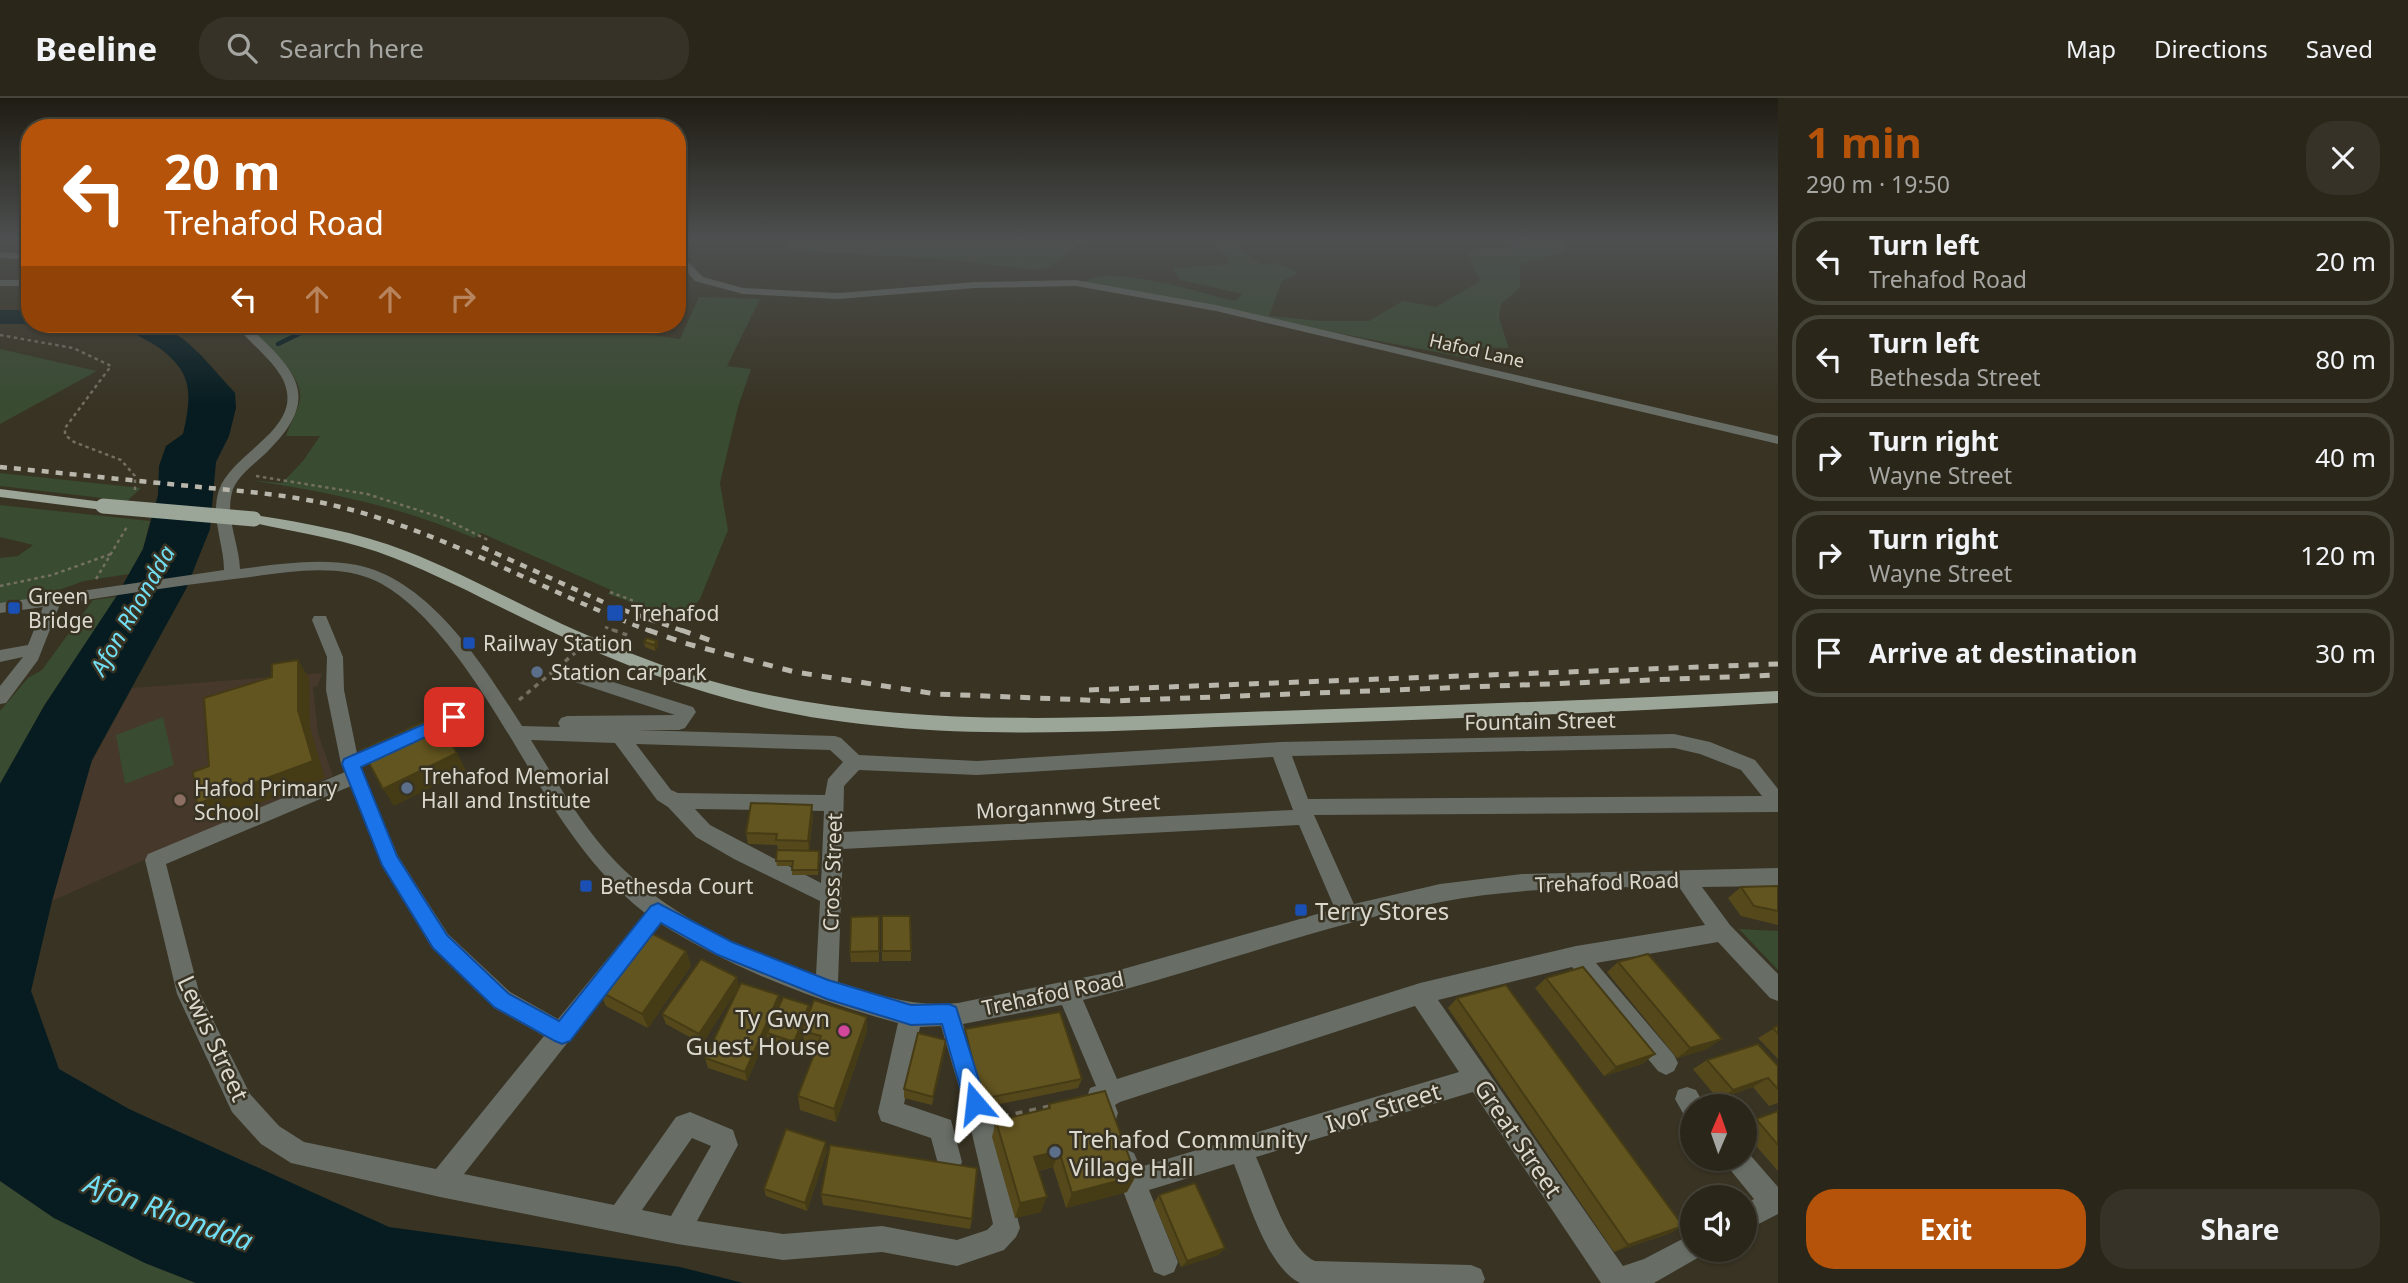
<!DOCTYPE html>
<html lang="en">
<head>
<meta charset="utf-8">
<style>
  :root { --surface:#2a261a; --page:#363227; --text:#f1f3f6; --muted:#a5a5a2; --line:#464339; --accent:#b45309 }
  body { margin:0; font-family:"Noto Sans",sans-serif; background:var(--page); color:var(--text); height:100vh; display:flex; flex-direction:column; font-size:26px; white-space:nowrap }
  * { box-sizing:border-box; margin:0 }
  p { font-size:23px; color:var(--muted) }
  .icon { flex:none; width:38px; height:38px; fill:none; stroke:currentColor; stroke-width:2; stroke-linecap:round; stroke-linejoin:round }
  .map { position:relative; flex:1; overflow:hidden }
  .sheet { display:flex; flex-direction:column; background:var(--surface); width:630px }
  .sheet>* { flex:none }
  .hud { position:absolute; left:21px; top:21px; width:665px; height:214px; border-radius:28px; box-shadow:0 2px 5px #0004,0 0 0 2px var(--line); background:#b45309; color:#fff; overflow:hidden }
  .needle { width:46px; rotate:2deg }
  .tools { position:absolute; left:1680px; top:996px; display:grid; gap:14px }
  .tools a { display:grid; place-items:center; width:77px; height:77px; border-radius:50%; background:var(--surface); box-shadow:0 2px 5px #0004,0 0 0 2px var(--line); font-size:35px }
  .pin { position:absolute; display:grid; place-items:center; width:60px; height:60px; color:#fff; margin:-30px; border-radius:14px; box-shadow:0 4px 10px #0006 }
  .me { position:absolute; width:77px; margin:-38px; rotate:343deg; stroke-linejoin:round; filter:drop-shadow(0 0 5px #0008) }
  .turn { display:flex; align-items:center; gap:24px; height:147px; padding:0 28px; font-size:32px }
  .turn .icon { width:91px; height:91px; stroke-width:2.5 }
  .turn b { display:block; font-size:49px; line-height:60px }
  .lanes { display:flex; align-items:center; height:66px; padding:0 28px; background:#0003; justify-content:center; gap:35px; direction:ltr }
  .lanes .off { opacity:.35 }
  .round { display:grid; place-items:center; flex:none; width:74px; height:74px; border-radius:28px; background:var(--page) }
  .overview { display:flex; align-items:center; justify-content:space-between; height:119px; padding:0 28px }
  h1 { font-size:42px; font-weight:700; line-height:52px; color:var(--accent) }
  .cta { display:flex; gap:14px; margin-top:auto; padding:14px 28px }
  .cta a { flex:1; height:80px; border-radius:28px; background:var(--accent); color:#fff; font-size:28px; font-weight:700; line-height:80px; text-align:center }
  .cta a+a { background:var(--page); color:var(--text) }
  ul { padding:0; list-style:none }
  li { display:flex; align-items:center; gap:21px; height:88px; margin:0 14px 10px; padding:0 14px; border:4px solid var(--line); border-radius:28px }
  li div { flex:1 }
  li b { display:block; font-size:26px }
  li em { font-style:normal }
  header { display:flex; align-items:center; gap:42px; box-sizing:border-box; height:98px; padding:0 35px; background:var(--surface); border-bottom:2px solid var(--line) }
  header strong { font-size:33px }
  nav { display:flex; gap:38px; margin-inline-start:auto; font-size:24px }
  .search { width:490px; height:63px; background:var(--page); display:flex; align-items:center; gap:18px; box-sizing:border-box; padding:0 24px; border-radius:28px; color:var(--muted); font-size:26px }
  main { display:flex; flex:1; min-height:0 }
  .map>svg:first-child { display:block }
</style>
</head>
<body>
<header>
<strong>Beeline</strong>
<div class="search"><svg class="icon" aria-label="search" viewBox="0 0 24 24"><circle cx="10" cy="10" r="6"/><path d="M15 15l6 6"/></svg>Search here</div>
<nav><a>Map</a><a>Directions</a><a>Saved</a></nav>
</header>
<main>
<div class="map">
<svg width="1778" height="1185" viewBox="0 0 1778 1185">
  <rect width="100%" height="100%" fill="#383323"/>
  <path fill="#46382a" d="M322,575L318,588L313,589L318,635L333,678L52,803L88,671L132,590Z"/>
  <g fill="#394b31">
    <path d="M789,141H1087L1049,169L1034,172L946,161L807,154L788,151Z"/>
    <path d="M1492,141H1561L1566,154L1520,166V190L1501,206L1499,220L1509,250L1471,249L1472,261L1082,185C1111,165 1200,195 1235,203L1243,196L1180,182L1172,171L1228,166L1229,160L1216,149L1229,144L1261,166L1276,165L1298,175L1282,183L1269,218L1320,223H1369L1403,203L1436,209L1480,183L1467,152L1512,151L1518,145Z"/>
    <path d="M699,199L760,201L727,268L751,271L738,309L720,385L728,432L700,501L682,522L608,496L611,492L481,435L474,440C399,408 328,394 249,382L282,385L303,363L320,338H286C290,326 298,313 300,301C304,276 261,243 245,226H581L680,241Z"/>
    <path d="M0,251L97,273L0,326Z"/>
    <path d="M0,375L141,390L127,403L0,388Z"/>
    <path d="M0,407L150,423L143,451L129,476L84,483L36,500L0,506V460L18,458L33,447L0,439Z"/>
    <path d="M116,499L44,608L0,686V613L28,580L42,572L93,502Z"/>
    <path d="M163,619L174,667L125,686L116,637Z"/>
    <path d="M1739,831L1778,833V872Z"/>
    <path d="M0,1083L54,1120L145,1165L196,1185H0Z"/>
  </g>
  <path fill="#061c21" d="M167,232L199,255L235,295L236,310L229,338L216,364L210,431L186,491L92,662L52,803L31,893L59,971L129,1011L389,1129L680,1169L743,1185H196L145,1165L54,1120L0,1083V686L44,608L116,499L143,451L158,397L159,368L166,348L183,336C195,285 189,269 145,240Z"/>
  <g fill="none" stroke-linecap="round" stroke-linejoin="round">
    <path stroke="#061c21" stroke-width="4.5" d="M278,246L319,226"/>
    <g fill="#061c21" fill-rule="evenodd">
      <path d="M0,212H30V226H33H0Z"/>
      <path d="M123,226C161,226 187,234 207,269L203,275L194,277L185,275L168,254L126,231Z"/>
    </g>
    <g stroke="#736f61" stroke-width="2.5" stroke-dasharray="3.5 3.5" stroke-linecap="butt">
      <path d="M0,237L73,250L111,268L65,330V337L74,344L121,362L135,378V393"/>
      <path d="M256,378L367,396L443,420L490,443"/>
      <path d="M96,481L128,427"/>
      <path d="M0,488L52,477L111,456"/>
      <path d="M610,494L634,503L632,505"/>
      <path d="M605,529L618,534"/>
    </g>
    <g stroke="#736f61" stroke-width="3.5" stroke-dasharray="5 5" stroke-linecap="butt">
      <path d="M613,532L630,538"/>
      <path d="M519,602L575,555"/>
    </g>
    <path stroke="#736f61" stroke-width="5" stroke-dasharray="7 7" stroke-linecap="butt" d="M1002,1019L1049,1009"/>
    <g fill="#686d66" fill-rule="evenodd">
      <path d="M677,153L703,179L743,190L838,195L975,184L1076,182L1216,207L1778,338V346L1216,213L1076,188L975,190L838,201L743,196L695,183L677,163Z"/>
      <path d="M0,154L30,156V162L0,160Z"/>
      <rect x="0" y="182" width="30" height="6"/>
      <path d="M235,226H246C297,273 324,299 265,356C254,366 239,377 233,391C224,418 239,444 240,471C279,466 318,460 357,467C431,482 485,570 522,628L560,629L558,625L561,620L567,618L675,617L575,584L572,580L575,576L581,574L693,609L696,614L685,630L679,632H637L835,638L841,640L859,657L977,663L1280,644L1674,636L1710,644L1755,662L1778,691V714L1314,717L1354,806L1440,786L1522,776L1778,770V788L1702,789L1730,827L1778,876V903L1770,900L1718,844L1596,865L1674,957L1678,965L1674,973L1666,977L1658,973L1572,869L1438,902L1623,1168L1644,1161L1692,1136V1152H1704L1701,1158L1654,1185H1601L1473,994L1256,1059C1269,1087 1287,1150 1315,1163L1471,1167L1481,1171L1485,1181L1483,1185H1300C1266,1168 1248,1101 1234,1066L1149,1092L1178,1164L1174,1174L1164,1178L1154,1174L1112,1064L1116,1055L1125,1051L1134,1055L1140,1069L1459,974L1415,908L1120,1004L1115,1007L1118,1015L1115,1024L1106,1027L1097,1024L1087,999L1090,990L1096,988L1062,907L963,926L993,1023L1020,1130L1016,1139L1004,1152L957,1168L882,1154L783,1162L677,1146L440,1099L291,1065L261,1046L232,1014L177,896L145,762L148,756L345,674L341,666L326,592L327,559L312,522L314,518H326L343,559L344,592L359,665L398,758L448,836L510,894L558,921L645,815C589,771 554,712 518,652C487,600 434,511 376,483C334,463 278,476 234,481C176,488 118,497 60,506L38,562L6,605L0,606V588L23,559L0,564V552L28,547L43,509L0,515V505L224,472C224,446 210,419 219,392C233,352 310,329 281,278C269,258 248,244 235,226ZM531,642L615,645L657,702L668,709L696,739L734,761L820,803L816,877C744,852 672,820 617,765C583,730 557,684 531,642ZM636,646L830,652L843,664L828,681L825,697L678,695L671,692ZM1674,650L1700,656L1741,672L1762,698L1308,701L1292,658ZM1273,659L1293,712L843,734L844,688L859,672L977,677ZM351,688L382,768L432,850L494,910L544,938L436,1071L304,1044L279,1028L250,996L199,894L166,766ZM695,711L824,713L821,785L710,727ZM1299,727L1335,811L1116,873L958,905C915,910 879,897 838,884L843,751ZM1679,789L1705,827L1576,848L1420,885L1117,981L1083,902C1203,873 1319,827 1441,804C1519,789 1599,789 1679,789ZM661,826C733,871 816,903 898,925L878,1014L881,1023L931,1040L940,1073L949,1077L958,1073L962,1064L951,1022L904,1006L920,929L941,928L969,1023L993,1126L987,1132L957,1142L882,1128L783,1136L697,1123L738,1047L733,1032L690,1014L676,1019L614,1107L464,1076ZM692,1040L711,1048L671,1118L642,1112Z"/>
      <path d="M454,612L460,614L463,619L460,624L423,641H411L408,636L411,631Z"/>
      <path d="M1687,989L1696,992L1705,1008H1692V1020L1684,1017L1675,1001L1678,992Z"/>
      <path d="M1745,1051L1778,1089V1116L1745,1133V1106L1754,1101L1728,1069L1725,1060H1745Z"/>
    </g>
    <g fill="#9ca698" fill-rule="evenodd">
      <path d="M0,391L103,404L110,408L103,412L0,399Z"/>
      <path d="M254,417C306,425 357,434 406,453C460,474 510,502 562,526C628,556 698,583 769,597C926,629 1087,620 1246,614C1423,608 1601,602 1778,593V605C1600,615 1422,622 1243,628C1084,634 922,645 765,610C691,593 619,566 550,533C498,509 448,481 394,460C346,441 298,435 249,424L247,421L249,418Z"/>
    </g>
    <g stroke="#b9b6ab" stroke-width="4.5" stroke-dasharray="7 7" stroke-linecap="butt">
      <path d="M0,369C63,375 127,382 190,388C237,393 286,396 332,407C445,433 545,495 653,534"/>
      <path d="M482,449L612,508L686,534"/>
    </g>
    <g stroke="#b9b6ab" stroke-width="5" stroke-dasharray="10 10" stroke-linecap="butt">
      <path d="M648,532L684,545L795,574L936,596L1111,603L1778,577"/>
      <path d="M681,532L712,543"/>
      <path d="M1089,592L1778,566"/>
    </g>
    <path stroke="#9ca698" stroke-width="15" d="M103,408L254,421"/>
  </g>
  <g fill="#55491c">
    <path d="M657,543L658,549L655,553L645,549L644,544Z"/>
    <path d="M813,719L809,753L820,758L818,777H792V768H777L776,763L778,752L777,747L748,746L746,735Z"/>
    <path d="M1778,788V827L1741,818L1728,800L1741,789Z"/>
    <path d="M879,818V864H851L850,854Z"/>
    <path d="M882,818L911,853V863H882Z"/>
    <path d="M686,853L691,868L648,930L606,908L599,893Z"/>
    <path d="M1618,864L1707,951L1677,960L1607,874Z"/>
    <path d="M1546,880L1655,956L1642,966L1604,978L1535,890Z"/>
    <path d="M739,889L780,904L809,907L810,912L867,919V933L836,1024L800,1012L798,998L816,951L804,947L803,937L795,954L769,945L767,938L747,983L708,970L705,960L738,890L702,946L666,926L662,916Z"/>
    <path d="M1457,900L1683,1128L1668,1136L1614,1154L1448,910Z"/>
    <path d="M1778,928V961L1758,940Z"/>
    <path d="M965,931L1082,981L1078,990L981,1010L964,941Z"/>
    <path d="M946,942L945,952L932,1007L904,1000V991Z"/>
    <path d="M1707,962L1778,968V1005L1769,1008L1753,989L1718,1001L1693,971Z"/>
    <path d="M1049,1006L1127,1094L1066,1110L1053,1069L1038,1073L1041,1114L1015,1120L992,1039L996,1023L1047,1011Z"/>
    <path d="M1778,1013V1072H1777L1745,1035V1027L1756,1021Z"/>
    <path d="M827,1053L807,1113L766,1098L764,1091Z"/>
    <path d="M821,1096L972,1121L970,1131L823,1107Z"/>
    <path d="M1159,1097L1225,1150L1218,1157L1181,1169L1154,1105Z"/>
  </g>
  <g fill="#453c16">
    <path d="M657,543L658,549L655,553L654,547Z"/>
    <path d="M298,562L309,580L310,629L325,680L212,723L197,706L298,612Z"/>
    <path d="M457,655L466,672L394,708L383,691Z"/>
    <path d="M812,707L813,719L809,754L808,743Z"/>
    <path d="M686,853L691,868L648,930L642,916Z"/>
    <path d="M737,879L739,889L702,946L699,936Z"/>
    <path d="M779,897L781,907L767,935V938L747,983L745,974Z"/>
    <path d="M809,907L811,917L802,933L803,937L795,954L794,944Z"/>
    <path d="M867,919V933L836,1024L834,1011Z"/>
    <path d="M1722,941L1707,951L1677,960L1690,950Z"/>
    <path d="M946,942L945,952L932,1007L933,999Z"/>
    <path d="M1655,956L1642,966L1604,978L1616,969Z"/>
    <path d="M1768,980L1753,989L1718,1001L1733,992Z"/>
    <path d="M826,1044L827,1053L807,1113L805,1105Z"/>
    <path d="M1059,1053L1053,1069L1029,1075L1034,1059Z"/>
    <path d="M1136,1078L1127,1094L1066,1110L1072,1095Z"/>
    <path d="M1047,1099L1041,1114L1015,1120L1020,1105Z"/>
    <path d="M1683,1128L1668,1136L1614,1154L1628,1147Z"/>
    <path d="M1225,1150L1218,1157L1181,1169L1187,1163Z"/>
  </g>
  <g fill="#635520" stroke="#453c16" stroke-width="2">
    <path d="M647,540L657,543L654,547L644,544Z"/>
    <path d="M298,562V612L313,663L197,706L193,674L209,668L204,600L272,579V566Z"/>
    <path d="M434,619L457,655L383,691L362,652Z"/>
    <path d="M751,705L812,707L808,743L776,742L777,736L746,735Z"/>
    <path d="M777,752L819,753L818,772H792L793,763H776Z"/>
    <path d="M1778,788V813L1754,808L1741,789Z"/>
    <path d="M879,818V853L850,854L851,819Z"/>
    <path d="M882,818H910L911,853H882Z"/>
    <path d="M645,832L686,853L642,916L599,893Z"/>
    <path d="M1648,856L1722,941L1690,950L1618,864Z"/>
    <path d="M701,861L737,879L699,936L662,916Z"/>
    <path d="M1583,869L1655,956L1616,969L1546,880Z"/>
    <path d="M741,885L779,897L745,974L705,960Z"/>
    <path d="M1506,887L1683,1128L1628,1147L1457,900Z"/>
    <path d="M783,899L809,907L794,944L767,935Z"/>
    <path d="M814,902L867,919L834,1011L798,998L821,938L802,933Z"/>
    <path d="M1060,914L1082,981L982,1001L965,931Z"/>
    <path d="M1778,928V936L1773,930Z"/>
    <path d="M918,935L946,942L933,999L904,991Z"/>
    <path d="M1758,946L1778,968V991L1768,980L1733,992L1707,962Z"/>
    <path d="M1105,993L1136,1078L1072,1095L1059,1053L1034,1059L1047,1099L1020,1105L996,1023L1050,1010L1049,1006Z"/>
    <path d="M1778,1013V1047L1756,1021Z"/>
    <path d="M786,1031L826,1044L805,1105L764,1091Z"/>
    <path d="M830,1047L977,1070L972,1121L821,1096Z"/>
    <path d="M1195,1085L1225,1150L1187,1163L1159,1097Z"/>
  </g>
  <linearGradient id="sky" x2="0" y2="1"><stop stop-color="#1f1c13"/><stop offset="0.46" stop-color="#4d5050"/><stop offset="1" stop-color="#4d5050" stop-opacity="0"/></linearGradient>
  <rect width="1778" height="307" fill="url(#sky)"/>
  <path fill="#1a73e8" stroke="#114b97" stroke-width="2" d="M454,613L460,615L462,619L460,623L361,669L397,758L447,837L509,896L559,923L651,808L658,805L732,844L828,882L911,907L949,906L956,909L986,1005L983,1013L975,1016L967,1013L942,926L911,927L827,901L718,857L661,825L570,943L562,946L555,943L494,909L433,850L382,767L342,666L344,661Z"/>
  <g fill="#1a4fb4" stroke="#383323" stroke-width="2.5">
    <rect x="7" y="503" width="14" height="14" rx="3.5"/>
    <rect x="606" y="506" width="18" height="18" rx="3.5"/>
    <rect x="462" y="538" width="14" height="14" rx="3.5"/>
    <rect x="579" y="781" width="14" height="14" rx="3.5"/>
    <rect x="1294" y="805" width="14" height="14" rx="3.5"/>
  </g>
  <g fill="#5c6f8a" stroke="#383323" stroke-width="2.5">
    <circle cx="537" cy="574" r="7"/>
    <circle cx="407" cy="690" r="7"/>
    <circle cx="1055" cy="1054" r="7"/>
  </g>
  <circle fill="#8d6e63" stroke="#383323" stroke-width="2.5" cx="180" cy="702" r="7"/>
  <circle fill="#d1479c" stroke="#383323" stroke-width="2.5" cx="844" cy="933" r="7"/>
  <g text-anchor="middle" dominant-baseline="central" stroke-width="5" stroke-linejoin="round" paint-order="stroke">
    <g font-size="18" fill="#dbd8ce" stroke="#383323">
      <text transform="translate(1477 252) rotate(13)">Hafod Lane</text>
    </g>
    <g font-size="21" fill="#dbd8ce" stroke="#383323" text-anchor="start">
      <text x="28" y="498">Green<tspan x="28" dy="24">Bridge</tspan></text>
      <text x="631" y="515">Trehafod</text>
      <text x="483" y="545">Railway Station</text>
      <text x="551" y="574">Station car park</text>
      <text x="421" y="678">Trehafod Memorial<tspan x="421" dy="24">Hall and Institute</tspan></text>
      <text x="194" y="690">Hafod Primary<tspan x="194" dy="24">School</tspan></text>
      <text x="600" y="788">Bethesda Court</text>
    </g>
    <g font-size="21" fill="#dbd8ce" stroke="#383323">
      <text transform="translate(1540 623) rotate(-1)">Fountain Street</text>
      <text transform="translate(1068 708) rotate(-3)">Morgannwg Street</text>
      <text transform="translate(832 774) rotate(-88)">Cross Street</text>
      <text transform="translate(1607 784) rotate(-2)">Trehafod Road</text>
      <text transform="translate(1053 895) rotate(-12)">Trehafod Road</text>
    </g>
    <g font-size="23" font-style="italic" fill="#72def4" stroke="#383323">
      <text transform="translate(132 512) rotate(-60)">Afon Rhondda</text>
    </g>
    <g font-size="24" fill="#dbd8ce" stroke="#383323" text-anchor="start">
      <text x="1315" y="812">Terry Stores</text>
      <text x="830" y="919" text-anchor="end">Ty Gwyn<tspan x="830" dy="28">Guest House</tspan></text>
      <text x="1069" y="1040">Trehafod Community<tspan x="1069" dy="28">Village Hall</tspan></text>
    </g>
    <g font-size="24" fill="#dbd8ce" stroke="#383323">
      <text transform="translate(214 940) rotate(65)">Lewis Street</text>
      <text transform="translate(1383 1009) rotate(-17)">Ivor Street</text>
      <text transform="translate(1519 1040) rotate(56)">Great Street</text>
    </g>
    <g font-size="28" font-style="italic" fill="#72def4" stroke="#383323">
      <text transform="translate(169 1113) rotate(20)">Afon Rhondda</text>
    </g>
  </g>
</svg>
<div class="tools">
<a><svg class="needle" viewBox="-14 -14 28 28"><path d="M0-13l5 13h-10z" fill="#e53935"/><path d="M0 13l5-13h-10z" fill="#a5a5a2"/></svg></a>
<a><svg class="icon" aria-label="sound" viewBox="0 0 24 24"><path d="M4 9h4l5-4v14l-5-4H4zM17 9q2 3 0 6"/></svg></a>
</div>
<div class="pin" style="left:454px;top:619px;background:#d93025"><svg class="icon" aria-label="arrive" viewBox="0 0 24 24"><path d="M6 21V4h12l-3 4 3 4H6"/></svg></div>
<svg class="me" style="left:975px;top:1005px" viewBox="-20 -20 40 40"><path d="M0-17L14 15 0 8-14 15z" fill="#1a73e8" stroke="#fff" stroke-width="4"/></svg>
<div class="hud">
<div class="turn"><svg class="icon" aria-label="left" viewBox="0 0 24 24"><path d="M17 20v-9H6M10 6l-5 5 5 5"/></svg><div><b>20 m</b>Trehafod Road</div></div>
<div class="lanes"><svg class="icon" aria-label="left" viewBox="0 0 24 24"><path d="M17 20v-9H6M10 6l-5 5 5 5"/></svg><svg class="icon off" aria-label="ahead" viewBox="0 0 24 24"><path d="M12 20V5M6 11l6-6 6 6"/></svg><svg class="icon off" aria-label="ahead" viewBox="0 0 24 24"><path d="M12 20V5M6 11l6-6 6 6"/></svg><svg class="icon off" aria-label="right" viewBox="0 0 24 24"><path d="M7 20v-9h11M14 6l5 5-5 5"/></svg></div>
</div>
</div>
<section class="sheet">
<div class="overview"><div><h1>1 min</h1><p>290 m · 19:50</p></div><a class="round"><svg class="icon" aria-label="close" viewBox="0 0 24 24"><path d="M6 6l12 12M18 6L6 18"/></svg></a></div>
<ul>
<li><svg class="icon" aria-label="left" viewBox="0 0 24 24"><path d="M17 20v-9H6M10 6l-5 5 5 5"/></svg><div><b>Turn left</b><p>Trehafod Road</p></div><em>20 m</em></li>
<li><svg class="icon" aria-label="left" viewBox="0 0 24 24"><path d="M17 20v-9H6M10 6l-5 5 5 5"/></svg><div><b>Turn left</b><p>Bethesda Street</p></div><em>80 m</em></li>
<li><svg class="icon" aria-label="right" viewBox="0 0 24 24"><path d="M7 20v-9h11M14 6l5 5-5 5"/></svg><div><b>Turn right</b><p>Wayne Street</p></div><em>40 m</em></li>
<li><svg class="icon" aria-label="right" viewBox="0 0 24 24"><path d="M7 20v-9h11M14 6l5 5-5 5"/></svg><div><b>Turn right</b><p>Wayne Street</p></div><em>120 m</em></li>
<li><svg class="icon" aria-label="arrive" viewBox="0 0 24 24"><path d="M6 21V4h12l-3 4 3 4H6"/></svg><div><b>Arrive at destination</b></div><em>30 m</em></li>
</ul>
<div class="cta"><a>Exit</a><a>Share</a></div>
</section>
</main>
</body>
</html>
